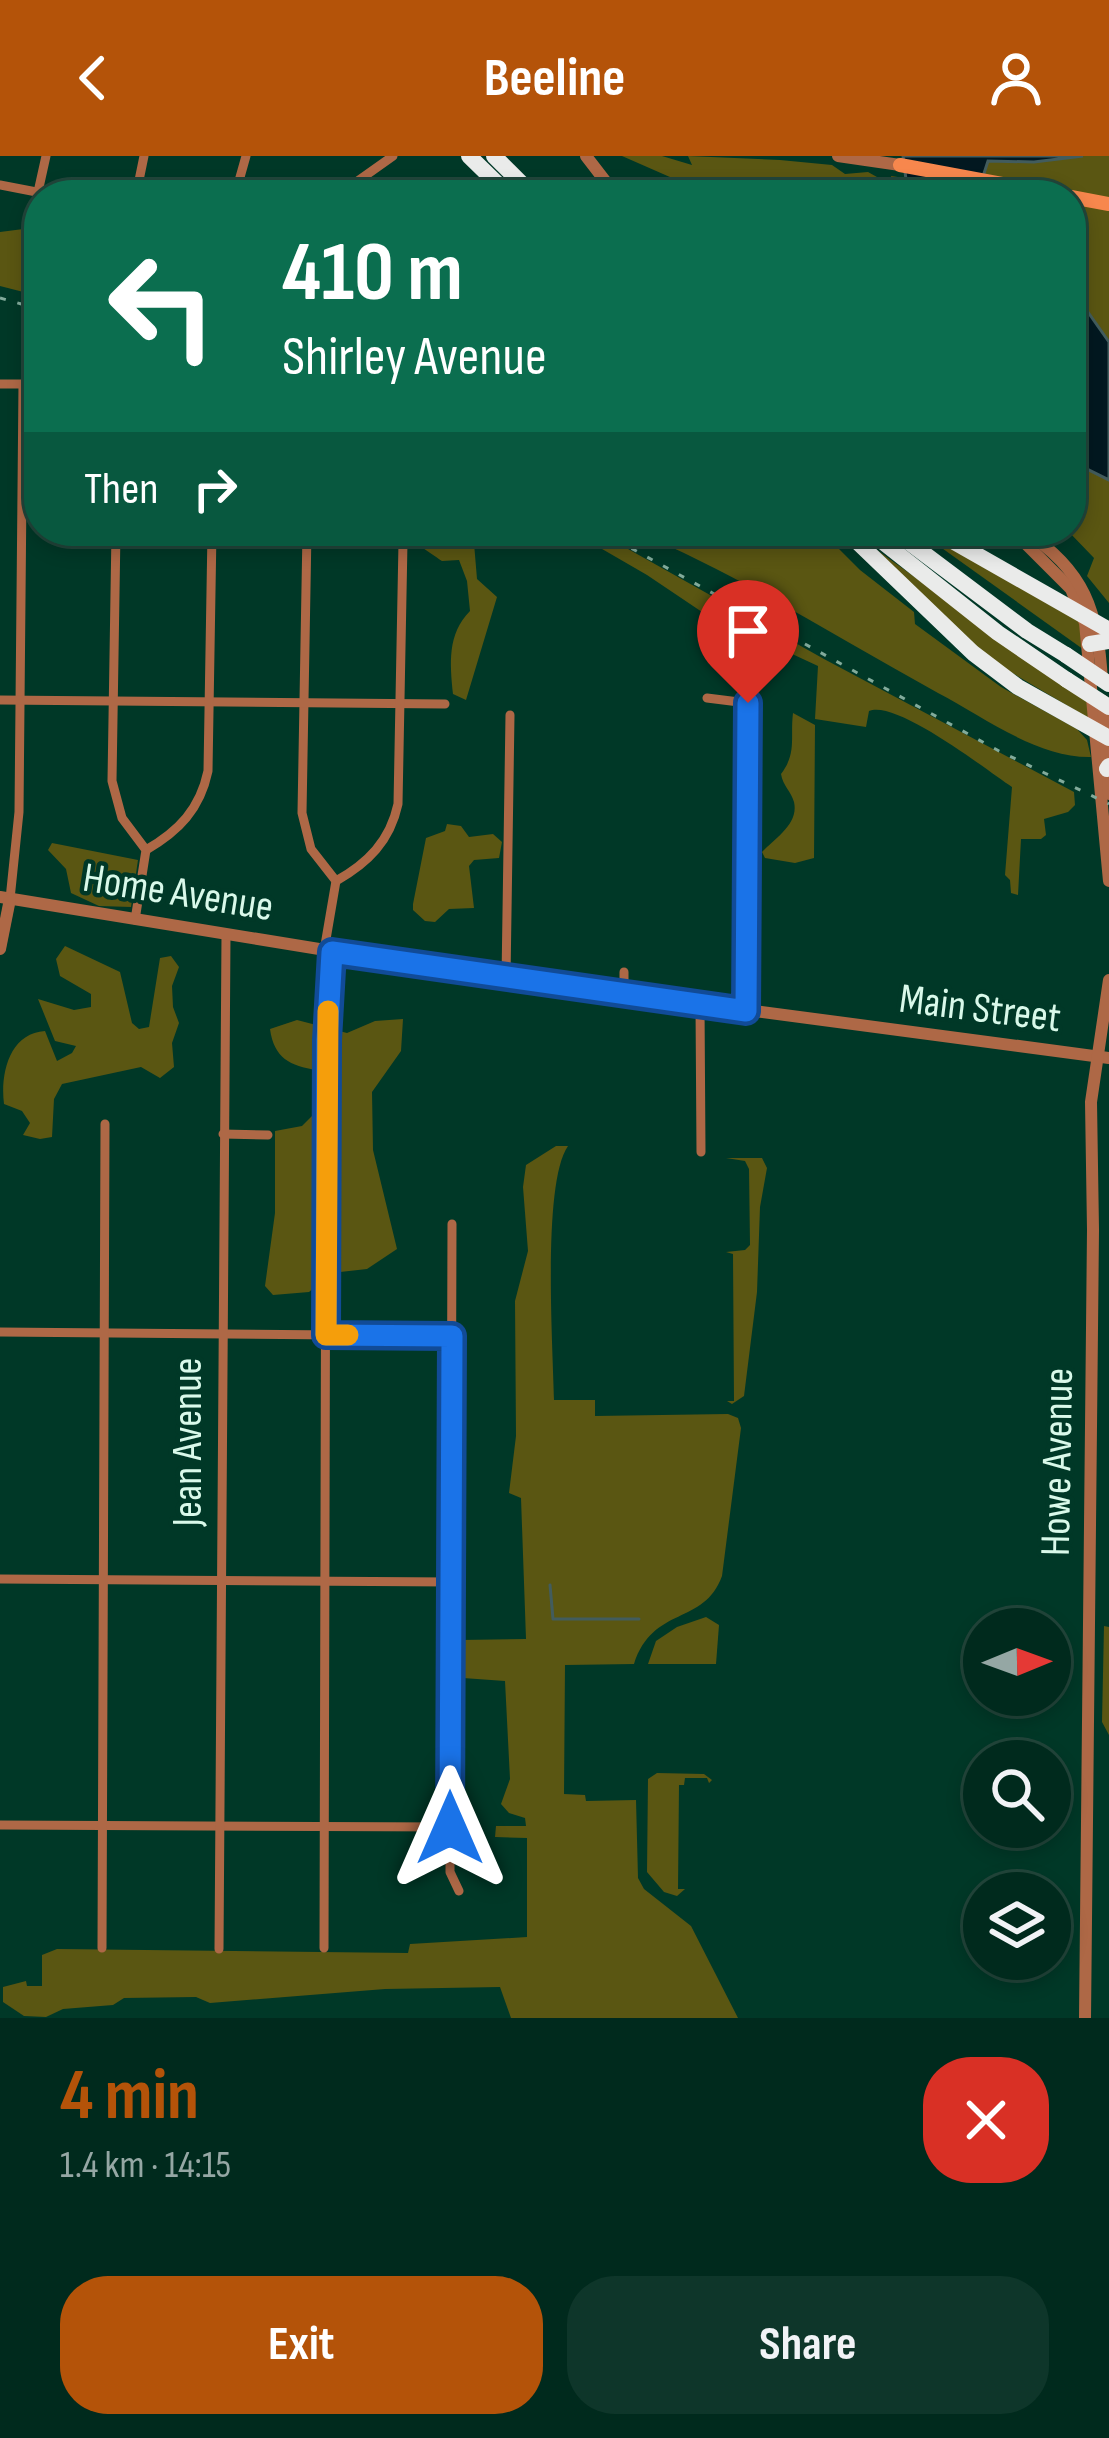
<!DOCTYPE html>
<html lang="en">
<head>
<meta charset="utf-8">
<style>
  :root { --surface:#002a1d; --page:#0e362a; --text:#f1f3f6; --muted:#95a7a4; --line:#22463b; --accent:#b45309 }
  body { margin:0; font-family:"Sofia Sans Condensed",sans-serif; background:var(--page); color:var(--text); height:100vh; display:flex; flex-direction:column; font-size:45px; white-space:nowrap }
  * { box-sizing:border-box; margin:0 }
  p { font-size:39px; color:var(--muted) }
  .icon { flex:none; width:66px; height:66px; fill:none; stroke:currentColor; stroke-width:2; stroke-linecap:round; stroke-linejoin:round }
  .map { position:relative; height:1862px; overflow:hidden }
  .sheet { display:flex; flex-direction:column; background:var(--surface); flex:1 }
  .sheet>* { flex:none }
  .hud { position:absolute; left:24px; top:24px; width:1062px; height:366px; border-radius:48px; box-shadow:0 6px 18px #0003,0 0 0 3px var(--line); background:#0b6e4f; color:#fff; overflow:hidden }
  .needle { width:78px; rotate:89deg }
  .buttons { position:absolute; left:963px; top:1452px; display:grid; gap:24px }
  .buttons a { display:grid; place-items:center; width:108px; height:108px; border-radius:50%; background:var(--surface); box-shadow:0 6px 18px #0003,0 0 0 3px var(--line); font-size:60px }
  .pin { position:absolute; display:grid; place-items:center; width:102px; height:102px; color:#fff; margin:-123px -51px; border-radius:50% 50% 50% 0; rotate:-45deg; box-shadow:0 0 12px #0007 }
  .pin .icon { rotate:45deg }
  .me { position:absolute; width:132px; margin:-66px; rotate:0deg; stroke-linejoin:round; filter:drop-shadow(0 0 9px #0008) }
  .turn { display:flex; align-items:center; gap:42px; height:252px; padding:0 60px; font-size:54px }
  .turn .icon { width:156px; height:156px; stroke-width:2.5 }
  .turn b { display:block; font-size:84px; line-height:102px }
  .then { display:flex; align-items:center; height:114px; padding:0 60px; background:#0003; gap:24px; font-size:45px }
  .round { display:grid; place-items:center; flex:none; width:126px; height:126px; border-radius:48px; background:var(--page) }
  .summary { display:flex; align-items:center; justify-content:space-between; height:204px; padding:0 60px }
  h1 { font-size:72px; font-weight:700; line-height:90px; color:var(--accent) }
  .action { display:flex; gap:24px; margin-top:auto; padding:24px 60px }
  .action a { flex:1; height:138px; border-radius:48px; background:var(--accent); color:#fff; font-size:48px; font-weight:700; line-height:138px; text-align:center }
  .action a+a { background:var(--page); color:var(--text) }
  header { display:flex; justify-content:space-between; align-items:center; height:156px; padding:0 60px; background:var(--accent); color:#fff; font-size:54px; font-weight:700 }
  .map>svg:first-child { display:block }
</style>
</head>
<body>
<header><svg class="icon" aria-label="back" viewBox="0 0 24 24"><path d="M15 5l-7 7 7 7"/></svg>Beeline<svg class="icon" aria-label="person" viewBox="0 0 24 24"><circle cx="12" cy="8" r="4"/><path d="M4 21q1-7 8-7t8 7"/></svg></header>
<div class="map">
<svg width="1109" height="1862" viewBox="0 0 1109 1862">
  <rect width="100%" height="100%" fill="#003827"/>
  <g fill="#5a5612">
    <path d="M622,0H662L692,9L688,0L780,4L832,9L845,18L868,16L877,21L886,39H668L679,25Z"/>
    <path d="M903,0H1109V447L1087,420L1094,402L1068,375H1071V39H896L891,20L905,22Z"/>
    <path d="M39,71V140L0,130V76Z"/>
    <path d="M39,227V339H22L23,228Z"/>
    <path d="M473,375L477,423L497,441L466,544L453,538C450,508 447,478 470,455L467,425L459,404L442,405C426,395 414,382 394,384C387,385 381,389 374,389L369,376Z"/>
    <path d="M571,375H596L824,503L1074,636L1075,649L1068,656L1044,663L1046,679L1041,683H1021L1018,739L1011,737L1010,724L1005,719L1012,631C985,613 897,544 869,555L866,571L815,563L818,510L702,456L647,419Z"/>
    <path d="M635,375H759L791,385L796,375H821L860,414L914,456L915,468L1001,531L1077,573L1087,584L1091,601C1037,602 984,561 938,537C838,482 740,419 635,375Z"/>
    <path d="M918,375H928L1079,463L1087,496Z"/>
    <path d="M877,394L1089,546L1090,563L982,499Z"/>
    <path d="M793,557L815,569L814,702L795,707L765,702L762,696C775,682 799,668 794,646C791,635 783,630 781,618C797,597 790,582 793,557Z"/>
    <path d="M447,668L461,670L469,681L493,678L502,686L499,702L474,704L469,710L474,752L449,753L435,766L425,765L413,754V748L426,682L445,675Z"/>
    <path d="M52,687L138,704L131,751L99,750L71,737L66,713L48,694Z"/>
    <path d="M65,790L120,816L132,867L139,873L149,871L160,802L171,800L179,811L172,830L173,851L179,867L172,887L174,911L160,922L141,911L62,928L54,943L52,981L40,983L23,979L30,967L22,955L4,948C0,917 10,877 45,875L57,905L72,897L76,890L55,885L38,843L74,854L91,851V838L60,820L56,803Z"/>
    <path d="M403,863L401,895L372,936L373,994L397,1093L367,1113L331,1117L309,1136L273,1139L265,1130L275,1057V975L302,970L332,940L317,914C290,910 274,902 270,873L297,864L347,877L375,865Z"/>
    <path d="M556,990H568C542,1027 553,1191 554,1244H595V1260L728,1258L738,1262L741,1272L722,1420C704,1470 653,1449 634,1508L565,1509L564,1638L585,1639L586,1645L636,1644L638,1722L644,1733L691,1770L738,1862H511L500,1831L385,1833L210,1847L196,1841L124,1842L113,1849L63,1853L46,1861L24,1860L3,1846V1831L26,1825L27,1830H42V1799L57,1793L408,1797L410,1788L527,1781V1682L495,1681L496,1670H526L525,1662L509,1657L501,1648L510,1623L505,1525L463,1522L460,1484L526,1483L521,1342L509,1337L516,1280L515,1145L528,1095L523,1031L526,1009Z"/>
    <path d="M726,1002H762L767,1012L760,1051L757,1136L744,1240L732,1248L727,1245H734L733,1098L726,1096L745,1094L750,1089L749,1013L745,1005Z"/>
    <path d="M706,1461L719,1469L716,1508H648L656,1485L677,1471Z"/>
    <path d="M1104,1470L1109,1471V1579L1102,1566Z"/>
    <path d="M657,1617L704,1618L712,1624L709,1627L707,1622H685L684,1629H679L678,1733H685L677,1740L664,1736L647,1716L648,1623Z"/>
  </g>
  <g fill="#021820" stroke="#425c5d" stroke-width="3">
    <path d="M903,0H1083L1034,6L988,5L977,39H908Z"/>
    <path d="M1071,132L1109,186V324L1071,305Z"/>
  </g>
  <g fill="none" stroke-linecap="round" stroke-linejoin="round">
    <path stroke="#425c5d" stroke-width="3" d="M550,1429L553,1463H639"/>
    <g stroke="#ae6846" stroke-width="9">
      <path d="M0,29L52,39"/>
      <path d="M38,36L46,0"/>
      <path d="M136,39L144,0"/>
      <path d="M235,39L246,0"/>
      <path d="M338,39L393,0"/>
      <path d="M0,228H23L19,656L10,743"/>
      <path d="M116,375L112,625L122,662L146,694L135,764"/>
      <path d="M307,375L302,657L311,693L336,725"/>
      <path d="M707,542L747,547L746,855"/>
      <path d="M0,544L445,548"/>
      <path d="M146,694C179,675 200,653 208,615L212,375"/>
      <path d="M324,795L336,725C368,707 390,685 398,648L403,386"/>
      <path d="M624,816V839"/>
      <path d="M506,822L510,559"/>
      <path d="M700,849L701,996"/>
      <path d="M223,978L268,979"/>
      <path d="M452,1068L450,1716L459,1735"/>
      <path d="M0,1176L452,1180"/>
      <path d="M0,1423L451,1426"/>
      <path d="M0,1669L450,1671"/>
      <path d="M102,1792L105,968"/>
      <path d="M324,1792L326,949L332,796"/>
      <path d="M219,1793L226,779"/>
    </g>
    <g stroke="#ae6846" stroke-width="12">
      <path d="M586,0L616,39"/>
      <path d="M838,0L900,9"/>
      <path d="M1013,375L1071,433L1085,467L1109,725"/>
      <path d="M1024,375C1085,414 1098,455 1102,525"/>
      <path d="M1103,545L1109,638"/>
      <path d="M0,741L460,816L1109,902"/>
      <path d="M0,793L10,743"/>
      <path d="M1085,1862L1093,1074L1091,946L1109,824"/>
    </g>
    <g stroke="#f7874d" stroke-width="14">
      <path d="M900,9L1061,39"/>
      <path d="M1071,41L1109,48"/>
    </g>
    <g stroke="#eaebea" stroke-width="16">
      <path d="M469,0L509,39"/>
      <path d="M494,0L533,39"/>
      <path d="M846,375L973,497L1018,531L1109,582"/>
      <path d="M869,375L998,477L1067,524"/>
      <path d="M894,375L1027,475L1066,499"/>
      <path d="M935,375L1109,474"/>
      <path d="M1090,488L1109,485"/>
      <path d="M1107,613L1109,610"/>
    </g>
    <g stroke="#82ab9b" stroke-width="3" stroke-dasharray="6 12" stroke-linecap="butt">
      <path d="M0,142L39,153"/>
      <path d="M600,375L999,595L1109,648"/>
    </g>
    <g stroke="#eaebea" stroke-width="16">
      <path d="M1066,499L1109,528"/>
      <path d="M1067,524L1109,551"/>
    </g>
  </g>
  <g fill="none" stroke-linecap="round" stroke-linejoin="round">
    <defs>
      <path id="route" d="M450,1672L452,1180L326,1179L327,884L332,796L746,855L748,547"/>
    </defs>
    <use href="#route" stroke="#114b97" stroke-width="30"/>
    <use href="#route" stroke="#1a73e8" stroke-width="21"/>
    <path stroke="#f59e0b" stroke-width="21" d="M328,855L326,1179H348"/>
  </g>
  <g text-anchor="middle" dominant-baseline="central" stroke-width="9" stroke-linejoin="round" paint-order="stroke">
    <g font-size="42" fill="#d9f9ea" stroke="#003827">
      <text transform="translate(178 737) rotate(9)">Home Avenue</text>
      <text transform="translate(980 853) rotate(7)">Main Street</text>
      <text transform="translate(188 1286) rotate(-90)">Jean Avenue</text>
      <text transform="translate(1058 1306) rotate(-89)">Howe Avenue</text>
    </g>
  </g>
</svg>
<div class="buttons">
<a><svg class="needle" viewBox="-14 -14 28 28"><path d="M0-13l5 13h-10z" fill="#e53935"/><path d="M0 13l5-13h-10z" fill="#95a7a4"/></svg></a>
<a><svg class="icon" aria-label="search" viewBox="0 0 24 24"><circle cx="10" cy="10" r="6"/><path d="M15 15l6 6"/></svg></a>
<a><svg class="icon" aria-label="layers" viewBox="0 0 24 24"><path d="M12 4l9 5-9 5-9-5zM3 14l9 5 9-5"/></svg></a>
</div>
<div class="pin" style="left:748px;top:547px;background:#d93025"><svg class="icon" aria-label="arrive" viewBox="0 0 24 24"><path d="M6 21V4h12l-3 4 3 4H6"/></svg></div>
<svg class="me" style="left:450px;top:1672px" viewBox="-20 -20 40 40"><path d="M0-17L14 15 0 8-14 15z" fill="#1a73e8" stroke="#fff" stroke-width="4"/></svg>
<div class="hud">
<div class="turn"><svg class="icon" aria-label="left" viewBox="0 0 24 24"><path d="M17 20v-9H6M10 6l-5 5 5 5"/></svg><div><b>410 m</b>Shirley Avenue</div></div>
<div class="then">Then<svg class="icon" aria-label="right" viewBox="0 0 24 24"><path d="M7 20v-9h11M14 6l5 5-5 5"/></svg></div>
</div>
</div>
<section class="sheet">
<div class="summary"><div><h1>4 min</h1><p>1.4 km · 14:15</p></div><a class="round" style="background:#d93025;color:#fff"><svg class="icon" aria-label="close" viewBox="0 0 24 24"><path d="M6 6l12 12M18 6L6 18"/></svg></a></div>
<div class="action"><a>Exit</a><a>Share</a></div>
</section>
</body>
</html>
